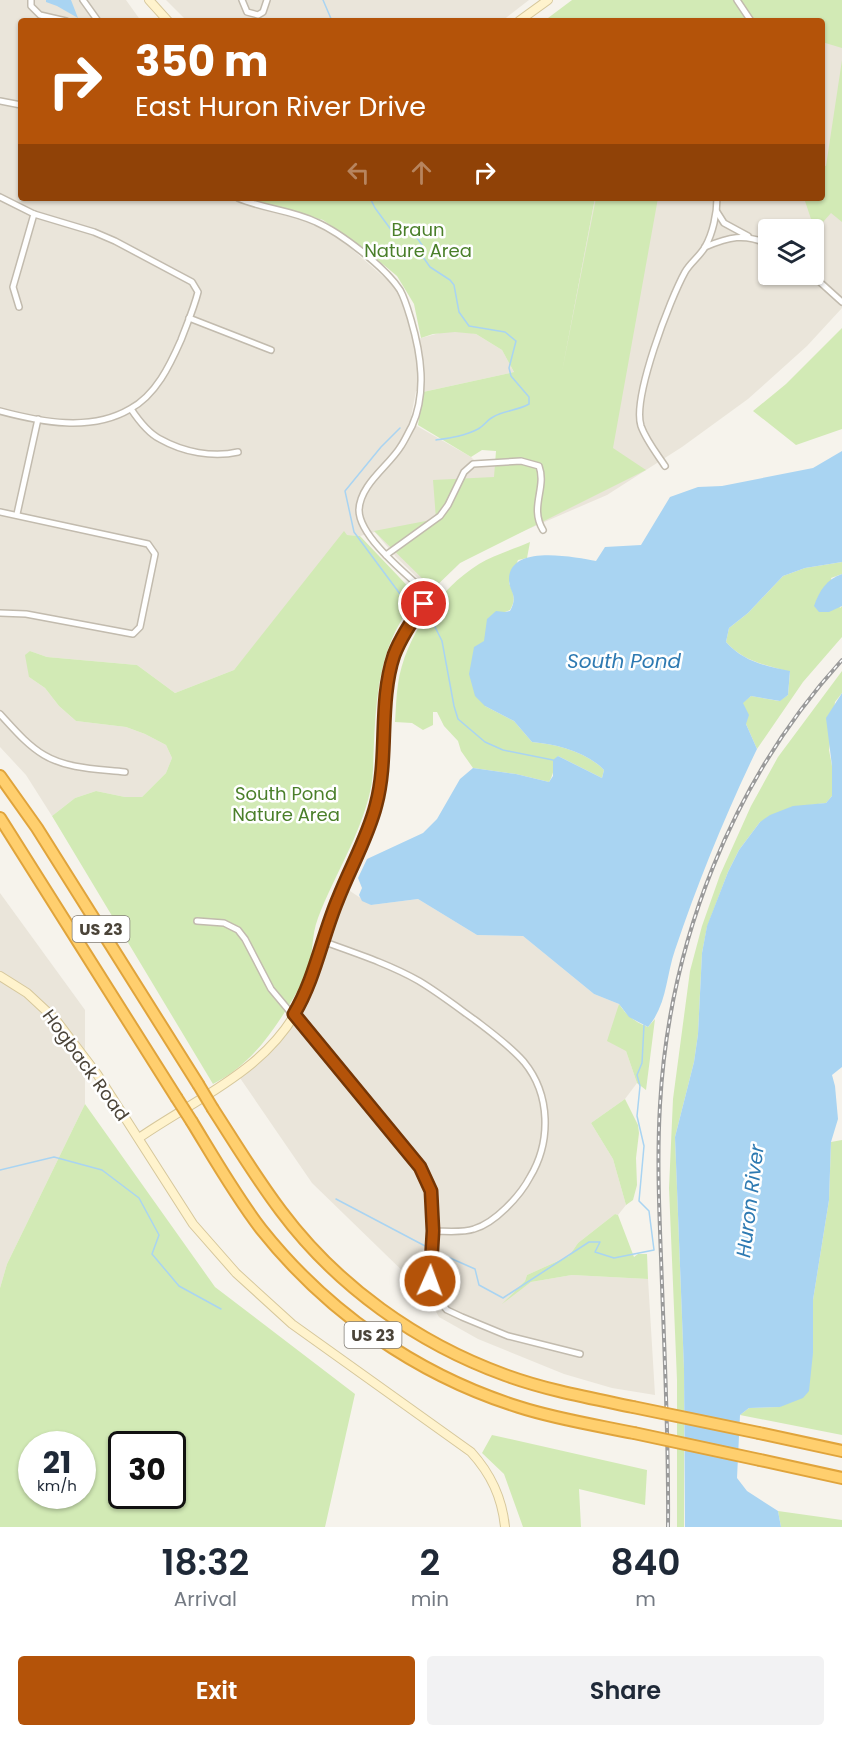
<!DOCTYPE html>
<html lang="en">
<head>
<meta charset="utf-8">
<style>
  :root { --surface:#fff; --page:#f2f2f3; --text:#1f2937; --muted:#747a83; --accent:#b45309 }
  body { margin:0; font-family:Poppins,sans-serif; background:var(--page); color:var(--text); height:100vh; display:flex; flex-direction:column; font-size:22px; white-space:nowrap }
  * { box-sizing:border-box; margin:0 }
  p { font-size:20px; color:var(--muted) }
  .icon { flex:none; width:33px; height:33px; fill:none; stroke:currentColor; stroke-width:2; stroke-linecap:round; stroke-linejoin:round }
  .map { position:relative; height:1527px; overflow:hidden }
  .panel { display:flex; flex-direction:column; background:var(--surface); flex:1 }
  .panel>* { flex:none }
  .guide { position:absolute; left:18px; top:18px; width:807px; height:183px; border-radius:6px; box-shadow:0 2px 4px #0004; background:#b45309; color:#fff; overflow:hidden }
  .fabs { position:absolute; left:758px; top:219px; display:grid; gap:12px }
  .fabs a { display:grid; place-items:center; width:66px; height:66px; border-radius:6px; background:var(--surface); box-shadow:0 2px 4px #0004; font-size:30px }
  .speed { position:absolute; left:18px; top:1431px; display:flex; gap:12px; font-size:30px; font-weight:700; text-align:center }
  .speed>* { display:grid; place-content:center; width:78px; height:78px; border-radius:50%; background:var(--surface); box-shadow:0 2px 4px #0004; line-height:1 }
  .speed small { font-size:15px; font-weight:400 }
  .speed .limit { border:3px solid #111; border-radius:9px; background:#fff; color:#111 }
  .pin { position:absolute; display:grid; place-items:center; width:51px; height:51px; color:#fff; margin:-26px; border:3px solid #fff; border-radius:50%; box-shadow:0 2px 6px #0007 }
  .me { position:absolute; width:66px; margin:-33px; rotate:2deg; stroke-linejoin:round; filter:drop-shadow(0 0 4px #0008) }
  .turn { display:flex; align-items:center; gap:21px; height:126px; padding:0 18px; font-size:27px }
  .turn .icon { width:78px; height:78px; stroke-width:2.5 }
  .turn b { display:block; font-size:42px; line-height:51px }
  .lanes { display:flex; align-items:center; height:57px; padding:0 18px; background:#0003; justify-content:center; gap:30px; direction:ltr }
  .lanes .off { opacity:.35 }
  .eta { display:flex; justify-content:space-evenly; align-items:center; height:102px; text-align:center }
  .eta b { font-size:36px; font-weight:600; line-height:42px }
  .button { display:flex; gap:12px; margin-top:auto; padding:12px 18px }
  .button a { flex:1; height:69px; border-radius:6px; background:var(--accent); color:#fff; font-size:24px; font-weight:600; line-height:69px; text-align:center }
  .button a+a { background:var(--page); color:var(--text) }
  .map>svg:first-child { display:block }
</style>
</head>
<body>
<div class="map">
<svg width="842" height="1527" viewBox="0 0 842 1527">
  <rect width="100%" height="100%" fill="#f6f3ec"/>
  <g fill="#eae5da" fill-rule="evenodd">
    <path d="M0,0H126L141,21H21V198H231L264,210L311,222L322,227L347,245L394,286L399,294L414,340L443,332H466L476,334L502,350L514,372L423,392L416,391L410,422L471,457L479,465L546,456L595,198H822V21H630L634,0H842V308L807,346L748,399L682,447L607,495L491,545L460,563L433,589H429L396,557L375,532L360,536L347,535L234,670L175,693L137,665L47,657L30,651L29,677L45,688L59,706L76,721L126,727L145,734L166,745L172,758L166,773L142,797H125L96,791L75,798L52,816L26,775L0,747ZM768,230H813V274H768Z"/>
    <path d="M166,0H529L502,21H187Z"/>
    <path d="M347,889L371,905L418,899L477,935L523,936L594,994L619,1004L618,1010L626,1051L637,1083L625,1099L591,1123L613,1159L626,1205L618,1215L615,1214L578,1243L569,1256L527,1275L525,1281L507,1299L531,1282L572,1275L648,1279L655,1395L612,1388L564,1374L478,1339L439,1317L427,1296L415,1283L312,1183L240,1078L259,1061L292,1026L302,1009L311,988L334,918Z"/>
    <path d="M0,893L85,1010V1104L7,1264L0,1288Z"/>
  </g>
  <g fill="#d2eab5" fill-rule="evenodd">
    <path d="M572,0H842V48L822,42V21H544Z"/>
    <path d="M842,60V222L831,213L815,231L804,198H822V165L826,166Z"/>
    <path d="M246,198H595L562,372L596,198H658L613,448L646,470L460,563L433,589L374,531L436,519L433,480L494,477L496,451L482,450L471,457L418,425L423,392L514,372L502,350L476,334L455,332L433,334L421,338L414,304L397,276L385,266L350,239L323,220Z"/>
    <path d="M842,328V429L796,445L753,411L786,384Z"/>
    <path d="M344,531L347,535L360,536L418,597C381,641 377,686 374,742C373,758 374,776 370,792C360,836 334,876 318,918C311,936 314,953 307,971C302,984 295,995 288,1007C268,1039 247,1067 213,1084L52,816L75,798L96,791L125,797H142L166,773L172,758L166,745L145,734L126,727L76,721L59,706L45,688L29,677L25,655L30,651L47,657L137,665L175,693L234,670Z"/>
    <path d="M530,542L527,558L518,560L509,583C514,594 516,600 510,610L505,612L485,706L514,721L532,742C556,744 587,752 604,770L602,778L558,756C554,765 554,774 549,782L516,774L473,768L461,751L458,741L444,726L437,712H433V725L423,730L412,723L395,722C396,709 396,697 398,684C405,637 439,589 479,564C494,555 514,549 530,542Z"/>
    <path d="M842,562V574L831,578L840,608L842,606V637L803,682L757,749L746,724L742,703L751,696L779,701L788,695L790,672C766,665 744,662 726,642L729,628L748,613L783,576L805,568Z"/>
    <path d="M842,671V693L835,702L829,750L832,766V796L826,803L810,805L760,822L739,850L728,872L707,927L702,953L698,1034L694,1062L675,1137L684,1369V1527H677V1380L669,1188L673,1099L690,971L702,926L720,875L751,806L778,757Z"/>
    <path d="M619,1004C626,1015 635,1022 648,1027L655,1019L646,1090L637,1083L626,1051L607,1041Z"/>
    <path d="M625,1099L638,1125L639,1133L636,1158L637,1185L633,1200L626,1205L613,1159L591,1123Z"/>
    <path d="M85,1104L215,1287L355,1394L325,1527H0V1288L7,1264ZM32,1444H82V1496H32ZM172,1444V1496H122V1444Z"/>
    <path d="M842,1140V1435L740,1415L749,1408L780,1407L813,1353V1300L829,1200L831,1142Z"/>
    <path d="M615,1214L618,1215L634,1257L638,1254H647L648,1279L572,1275L531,1282L502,1304L525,1281L527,1275L569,1256L578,1243Z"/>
    <path d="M492,1435L647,1470L645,1505L579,1489L581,1527H523L504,1474L482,1453Z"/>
    <path d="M778,1511L842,1520V1527H781Z"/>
  </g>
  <g fill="#a9d4f2">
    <path d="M46,0H71L78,18L57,6L46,2Z"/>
    <path d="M842,451V562L805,568L783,576L748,613L729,628L726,642C744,662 766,666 790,671L788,695L780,701L751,696L743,703L749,715L746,724L757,749C726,813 698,882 675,950C666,976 667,1005 648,1027L629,1017L619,1004L594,994L523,936L477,935L418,899L371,905L362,901L359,895L362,888L358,878L367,859L423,833L437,819L460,779L473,768L516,774L549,782L553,776V760L558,756L602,778L604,770C587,752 556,744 532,742L514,721L485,706L475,696L469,674L474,647L484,641L487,619L496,611L505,612L510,611C519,594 509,593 509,579C510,544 574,557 596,561L605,547L641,545L670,497L698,487L722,486L813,468Z"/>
    <path d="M842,574V606L829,612H819L814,606C819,591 827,579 842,574Z"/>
    <path d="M842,693V1067L832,1075L835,1086L838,1119L831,1142L829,1200L813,1300V1353L809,1391L803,1398L780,1407L749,1408L740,1415L737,1478L747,1491L778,1511L781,1527H685L684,1369L675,1137L694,1062L698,1034L702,953L707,926L728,872L739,850L760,822L770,815L793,806L826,803L832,796V766L826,718Z"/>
  </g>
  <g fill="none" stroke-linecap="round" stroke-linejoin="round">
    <g stroke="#a9d4f2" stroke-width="1.5">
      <path d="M323,0L332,21"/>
      <path d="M370,198L375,208L392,231L415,235L422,245L423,257L430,267L450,280L454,285L459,312L469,326L505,332L516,341L509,368L511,376L529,397V404C517,411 504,410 493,417C487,420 484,426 478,429C465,436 450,438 436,440"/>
      <path d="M400,428L381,447L345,491L354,532L403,598L415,609"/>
      <path d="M421,614L433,623L442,641L454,706L458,719L485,742L503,750L553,760"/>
      <path d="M0,1170L54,1157L102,1170L139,1198L159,1235L152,1254L179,1286L221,1309"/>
      <path d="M336,1199L427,1247"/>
      <path d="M441,1254L475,1269L479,1285L503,1298L589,1242H600L595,1252L614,1258L654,1250L649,1211L639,1201L644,1146L637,1116L640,1086L637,1075L642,1063L644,1025"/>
    </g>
    <defs>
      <g id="street">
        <path d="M31,0V6L40,15L66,21"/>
        <path d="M83,0L98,21"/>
        <path d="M242,0L247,12L258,15L263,12L267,0"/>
        <path d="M737,0L751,21"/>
        <path d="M0,101L21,105"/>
        <path d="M0,197L34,214L94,232L115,241L192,282L198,292C194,308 187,324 181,340C170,365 156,395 130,409C91,432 41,422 0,411"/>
        <path d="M238,198C263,209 291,210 316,222C341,233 385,267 400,290C405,299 408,310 411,320C421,354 427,392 412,426C408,433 405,440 401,446C389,466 360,484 359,510C359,538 411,578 430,596"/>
        <path d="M717,212L724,223L748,236"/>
        <path d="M705,247C729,237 744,233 768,244"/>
        <path d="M811,274L842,302"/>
        <path d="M19,307L13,287L34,214"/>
        <path d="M189,318L271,350"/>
        <path d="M131,409C139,421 148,433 160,439C183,452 213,458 238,452"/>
        <path d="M665,466C657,454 646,440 641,426C632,398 670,299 685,272C690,263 700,256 705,247C713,233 717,213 717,198"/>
        <path d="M0,512L148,544L155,554L140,627L133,634L26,614L0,613"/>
        <path d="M17,514L38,419"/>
        <path d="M386,555L440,516L448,505L464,472L473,464L521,461L539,466C547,488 529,507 543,530"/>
        <path d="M0,714C13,728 27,745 44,755C67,769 99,769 125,772"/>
        <path d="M197,921L224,923L238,930L245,939L271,989L420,1167L431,1191L433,1231L430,1281L440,1302L447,1310L462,1317L508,1336L580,1354"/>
        <path d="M322,941C355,953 389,964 419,981C439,993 457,1007 475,1020C492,1033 510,1046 524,1062C551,1095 551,1142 530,1177C520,1196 495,1223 474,1229C462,1233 446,1231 433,1231"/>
      </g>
      <g id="secondary">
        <path d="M149,0L168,21"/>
        <path d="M519,21L548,0"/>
        <path d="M0,976L27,993L56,1020L97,1074L193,1224L236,1273L292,1324L471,1452C491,1474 502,1497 505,1527"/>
        <path d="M139,1138C198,1097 271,1069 303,999C317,967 324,932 337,900C351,864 373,828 379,790C386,747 380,695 394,655C401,637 413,619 424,604"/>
      </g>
      <g id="highway">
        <path d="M0,776L37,828L198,1084"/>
        <path d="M0,818L176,1097"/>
        <path d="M213,1109C235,1143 256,1178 281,1211C337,1286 417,1343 505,1375C546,1390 590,1398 633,1407"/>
        <path d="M192,1122C214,1158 235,1195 261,1229C327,1312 417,1375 519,1407C556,1419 595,1425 634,1433"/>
        <path d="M759,1433L842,1451"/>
        <path d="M760,1460L842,1478"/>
      </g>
    </defs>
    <use href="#street" stroke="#c2bbae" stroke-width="8"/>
    <use href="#secondary" stroke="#d6c79b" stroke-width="10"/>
    <use href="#highway" stroke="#e0a43c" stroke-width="14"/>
    <use href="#street" stroke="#fff" stroke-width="5"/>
    <use href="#secondary" stroke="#fff3cd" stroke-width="8"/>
    <use href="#highway" stroke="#ffcf6e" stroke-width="10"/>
    <defs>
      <path id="rail" d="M668,1527C669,1437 664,1347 661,1257C659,1206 657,1156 660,1105C669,942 732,781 842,660"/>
    </defs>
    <use href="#rail" stroke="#9a9a9a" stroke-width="4"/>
    <use href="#rail" stroke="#fff" stroke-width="1.5" stroke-dasharray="4.5" stroke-linecap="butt"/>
    <defs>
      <g id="highway-bridge">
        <path d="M198,1084L213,1109"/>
        <path d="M176,1097L192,1122"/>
        <path d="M633,1407L759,1433"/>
        <path d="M634,1433L760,1460"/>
      </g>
    </defs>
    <use href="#highway-bridge" stroke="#e0a43c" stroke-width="14" stroke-linecap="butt"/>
    <use href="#highway-bridge" stroke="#ffcf6e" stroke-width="10"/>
  </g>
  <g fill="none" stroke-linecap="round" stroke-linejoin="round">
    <defs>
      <path id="route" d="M424,604C413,619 401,637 394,655C378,703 389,757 376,805C368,837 350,868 338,899C322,937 315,979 294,1014L420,1167L431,1191L433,1231L430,1281"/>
    </defs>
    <use href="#route" stroke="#753606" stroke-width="15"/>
    <use href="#route" stroke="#b45309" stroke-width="10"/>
  </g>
  <g text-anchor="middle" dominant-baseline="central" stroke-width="5" stroke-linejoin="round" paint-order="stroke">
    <g fill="#fff" stroke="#817c74" stroke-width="1.5">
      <rect x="72.5" y="916" width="57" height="26" rx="4.5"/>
      <rect x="344.5" y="1322" width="57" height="26" rx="4.5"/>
    </g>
    <g font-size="16" font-weight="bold" fill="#4b4439">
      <text x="101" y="929">US 23</text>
      <text x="373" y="1335">US 23</text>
    </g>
    <g font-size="18" fill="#4a7f2a" stroke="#fff">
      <text x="418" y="229">Braun<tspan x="418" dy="21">Nature Area</tspan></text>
      <text x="286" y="793">South Pond<tspan x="286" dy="21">Nature Area</tspan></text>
    </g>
    <g font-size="18" fill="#4b4439" stroke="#fff">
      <text transform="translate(86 1065) rotate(54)">Hogback Road</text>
    </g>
    <g font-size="20" font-style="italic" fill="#2e7ab2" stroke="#fff">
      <text x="624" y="661">South Pond</text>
      <text transform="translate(750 1201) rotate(-83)">Huron River</text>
    </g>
  </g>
</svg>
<div class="fabs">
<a><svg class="icon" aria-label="layers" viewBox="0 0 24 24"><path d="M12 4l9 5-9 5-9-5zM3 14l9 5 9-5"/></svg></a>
</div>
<div class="speed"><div>21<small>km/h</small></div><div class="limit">30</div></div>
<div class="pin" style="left:424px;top:604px;background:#d93025"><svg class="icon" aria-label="arrive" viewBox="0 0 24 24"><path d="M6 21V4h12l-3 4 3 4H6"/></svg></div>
<svg class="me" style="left:430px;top:1281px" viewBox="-20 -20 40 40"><circle r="17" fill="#b45309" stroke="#fff" stroke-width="3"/><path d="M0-11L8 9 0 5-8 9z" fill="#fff"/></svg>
<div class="guide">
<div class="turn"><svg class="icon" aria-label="right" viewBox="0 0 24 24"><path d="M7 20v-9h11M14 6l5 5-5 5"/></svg><div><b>350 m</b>East Huron River Drive</div></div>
<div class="lanes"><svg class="icon off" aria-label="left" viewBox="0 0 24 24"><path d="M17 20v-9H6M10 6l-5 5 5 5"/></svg><svg class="icon off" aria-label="ahead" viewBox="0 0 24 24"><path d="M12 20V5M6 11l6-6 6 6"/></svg><svg class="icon" aria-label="right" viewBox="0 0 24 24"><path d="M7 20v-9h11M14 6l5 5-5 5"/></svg></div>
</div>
</div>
<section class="panel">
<div class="eta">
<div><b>18:32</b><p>Arrival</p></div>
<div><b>2</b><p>min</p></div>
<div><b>840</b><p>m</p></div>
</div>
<div class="button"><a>Exit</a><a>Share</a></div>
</section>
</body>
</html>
